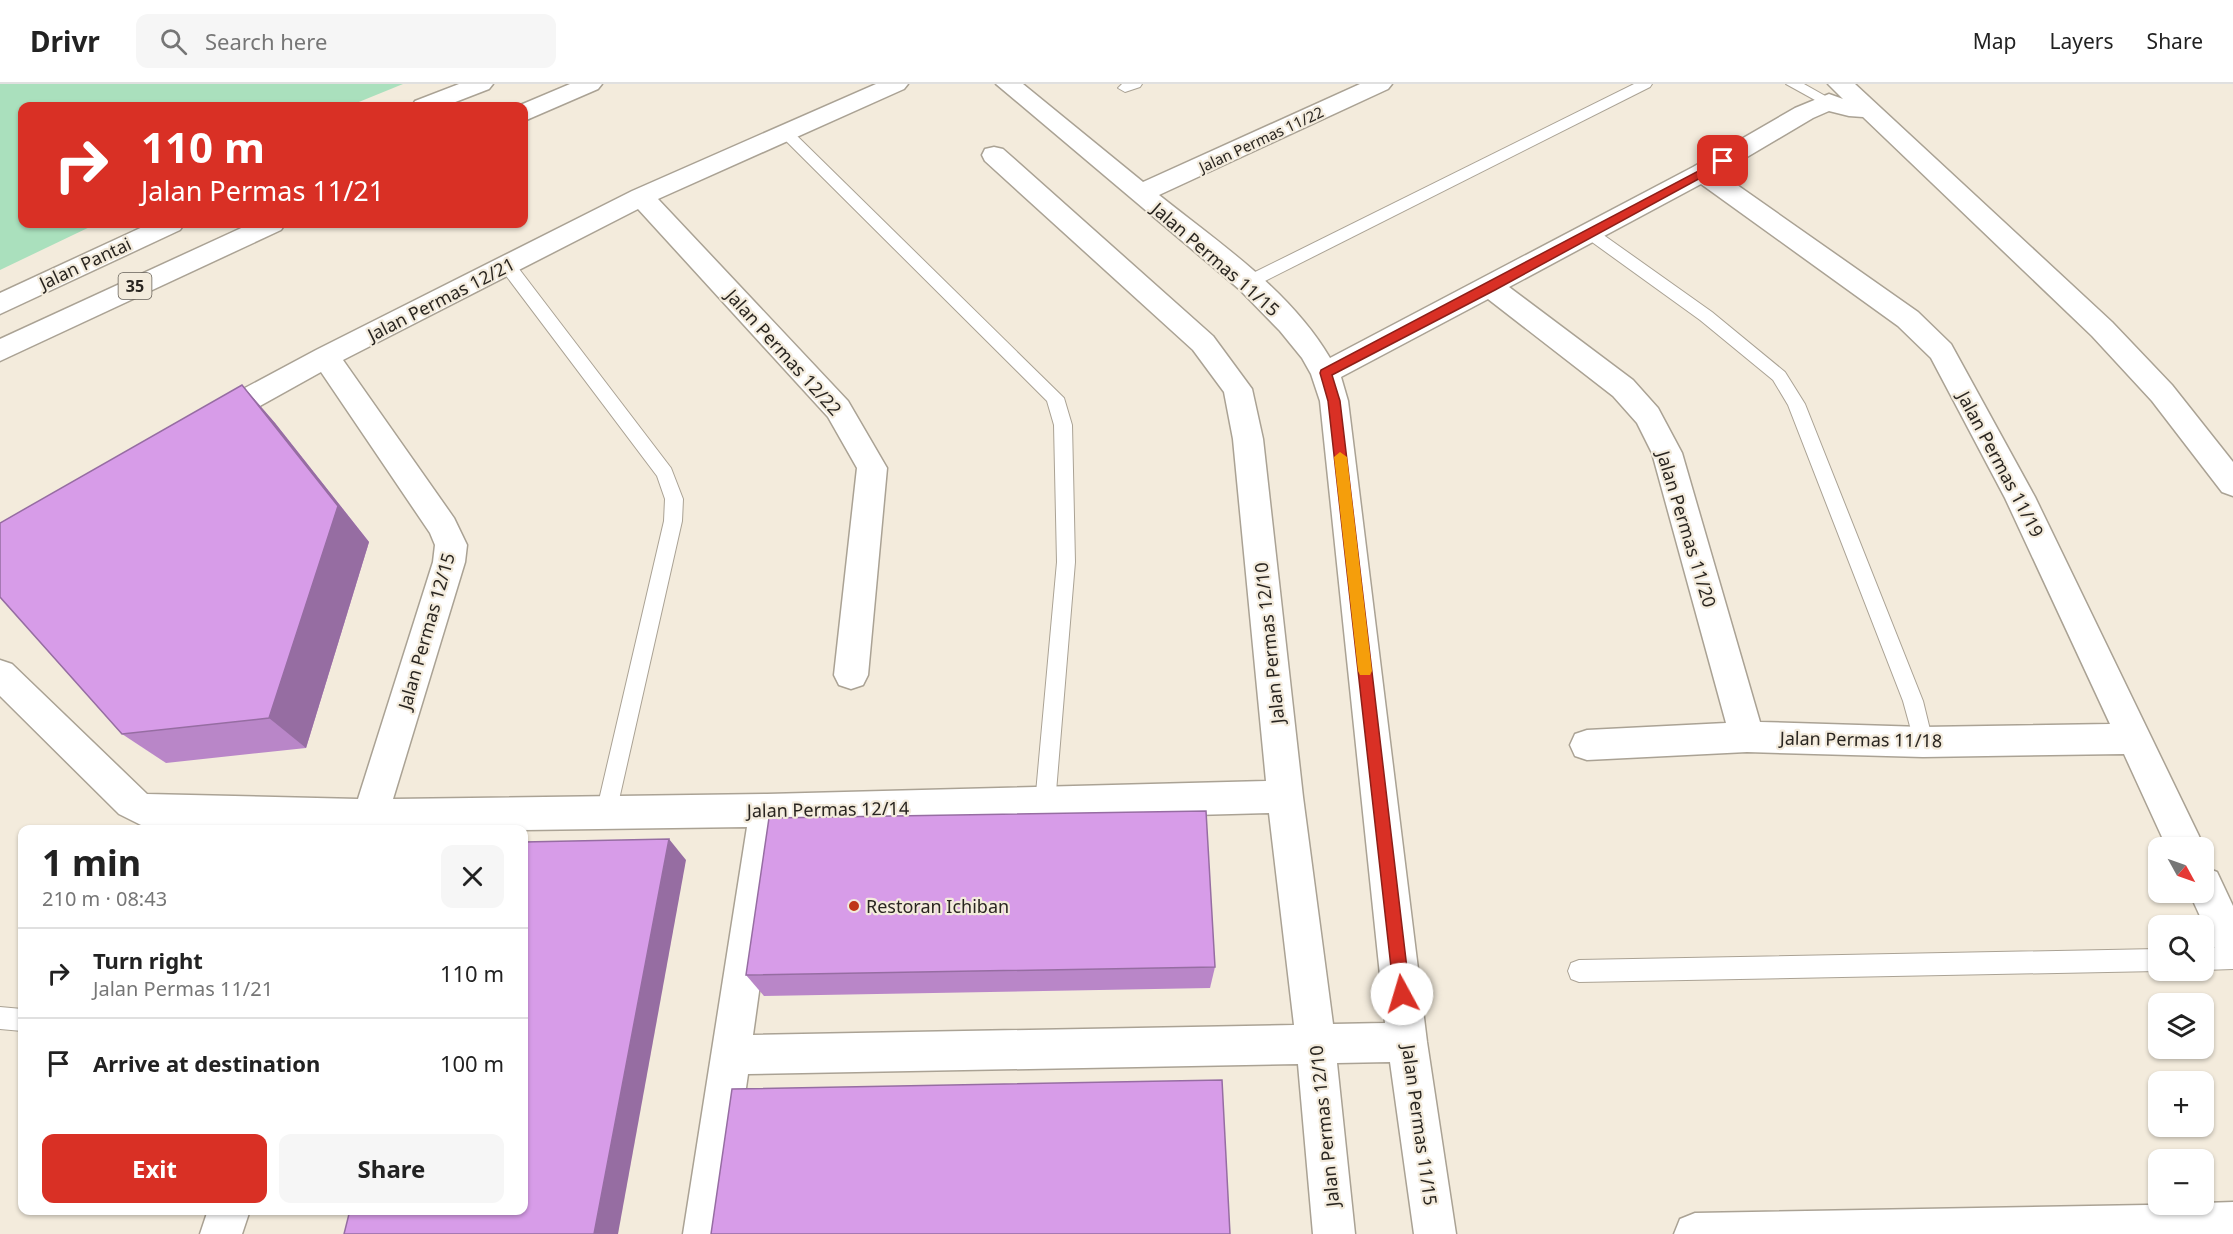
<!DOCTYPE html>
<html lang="en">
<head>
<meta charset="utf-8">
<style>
  :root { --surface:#fff; --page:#f6f6f6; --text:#222; --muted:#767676; --line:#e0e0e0; --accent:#d93025 }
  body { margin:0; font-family:"Noto Sans",sans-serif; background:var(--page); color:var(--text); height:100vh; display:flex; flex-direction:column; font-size:22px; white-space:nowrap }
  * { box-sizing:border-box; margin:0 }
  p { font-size:20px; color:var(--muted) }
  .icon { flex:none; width:33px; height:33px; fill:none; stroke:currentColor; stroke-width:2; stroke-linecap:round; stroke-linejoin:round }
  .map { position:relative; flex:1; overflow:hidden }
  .panel { position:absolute; left:18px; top:741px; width:510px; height:390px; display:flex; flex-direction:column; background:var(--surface); border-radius:12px; box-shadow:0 2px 4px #0004 }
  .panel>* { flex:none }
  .top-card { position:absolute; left:18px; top:18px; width:510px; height:126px; border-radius:12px; box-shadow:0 2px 4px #0004; background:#d93025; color:#fff; overflow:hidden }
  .needle { width:39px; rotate:130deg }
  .buttons { position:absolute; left:2148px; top:753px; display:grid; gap:12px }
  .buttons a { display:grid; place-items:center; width:66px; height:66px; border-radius:12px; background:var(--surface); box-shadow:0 2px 4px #0004; font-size:30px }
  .pin { position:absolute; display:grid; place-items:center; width:51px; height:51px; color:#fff; margin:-26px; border-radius:12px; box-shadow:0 3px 9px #0006 }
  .me { position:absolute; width:66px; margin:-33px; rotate:354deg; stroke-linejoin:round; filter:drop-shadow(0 0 4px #0008) }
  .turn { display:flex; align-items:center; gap:21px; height:126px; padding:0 24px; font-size:27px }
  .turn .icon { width:78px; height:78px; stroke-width:2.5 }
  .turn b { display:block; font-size:42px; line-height:51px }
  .round { display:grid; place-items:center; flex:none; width:63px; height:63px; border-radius:12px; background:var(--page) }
  .summary { display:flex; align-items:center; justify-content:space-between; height:102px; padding:0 24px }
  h1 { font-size:36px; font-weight:700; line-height:45px }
  .action { display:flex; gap:12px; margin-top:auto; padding:12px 24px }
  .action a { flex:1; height:69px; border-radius:12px; background:var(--accent); color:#fff; font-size:24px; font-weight:700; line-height:69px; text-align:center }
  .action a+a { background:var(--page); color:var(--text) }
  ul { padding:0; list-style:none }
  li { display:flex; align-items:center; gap:18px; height:90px; padding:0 24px; border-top:2px solid var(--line) }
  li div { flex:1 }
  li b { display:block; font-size:22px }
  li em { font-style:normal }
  header { display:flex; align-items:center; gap:36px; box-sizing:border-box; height:84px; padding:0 30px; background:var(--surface); border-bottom:2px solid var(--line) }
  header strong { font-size:28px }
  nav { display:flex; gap:33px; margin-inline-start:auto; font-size:21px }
  .search { width:420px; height:54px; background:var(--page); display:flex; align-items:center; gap:15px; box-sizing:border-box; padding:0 21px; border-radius:12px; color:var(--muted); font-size:22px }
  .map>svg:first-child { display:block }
</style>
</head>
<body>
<header>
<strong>Drivr</strong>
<div class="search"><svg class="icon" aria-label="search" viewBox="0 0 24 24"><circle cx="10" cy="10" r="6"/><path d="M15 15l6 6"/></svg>Search here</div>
<nav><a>Map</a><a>Layers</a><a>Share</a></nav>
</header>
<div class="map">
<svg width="2233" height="1150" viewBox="0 0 2233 1150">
  <rect width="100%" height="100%" fill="#f3ebdc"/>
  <path fill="#aae0bd" d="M0,0H403L349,22H22V140H96L0,186Z"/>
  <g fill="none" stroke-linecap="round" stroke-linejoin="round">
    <defs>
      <g id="service">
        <path d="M1122,0H1142L1140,3L1125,8L1118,4Z"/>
        <path d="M1634,0H1652L1650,3L1255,202H1243L1241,198L1243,194Z"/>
        <path d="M1786,0H1804L1836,18L1829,22L1824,21Z"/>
        <path d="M786,44L791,46L1064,314L1072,341L1075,478L1055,720L1052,727L1045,730L1038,727L1035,720L1057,478L1054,341L1047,317L781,52L779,49L781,46Z"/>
        <path d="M1590,144L1595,145L1712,228L1785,288L1805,320L1923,617L1933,658L1930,664L1923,667L1916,664L1903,617L1788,321L1773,296L1700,236L1585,153L1582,149L1585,145Z"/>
        <path d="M507,176L513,177L671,384L683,415L682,437L616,729L613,736L606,739L599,736L596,729L664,437L665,415L657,392L501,185L499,181L501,177Z"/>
        <path d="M2233,863V885L2204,886V864Z"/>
        <path d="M2158,865V887L1579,898L1571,895L1568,887L1571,879L1579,876Z"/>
        <path d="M0,923L22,925V947L0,945Z"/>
      </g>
      <g id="minor">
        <path d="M876,0H908L904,5L658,115L848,317L887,384L868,591L863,601L851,605L839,601L834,591L857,384L828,333L638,125L343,276L454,434L467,461L465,478L393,715L767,710L1266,697L1233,355L1224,308L1193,266L985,77L982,71L985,65L994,63L1003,65L1213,252L1252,305L1263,355L1303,713L1333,940L1385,939L1320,317L1311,290L1302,274L1280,247L1239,205L996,0H1023L1143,98L1360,0H1392L1388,5L1159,111C1219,159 1290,206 1330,274L1693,83L1795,24L1829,10L1843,15L1828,0H1855L2112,238L2172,301L2233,378V412L2222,408L2152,317L2092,252L1863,33L1849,32L1829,27L1813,34L1720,89L1918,228L1951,260L2035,413L2199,752L2204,764V765L2167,764L2124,670L1923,673L1747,668L1587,676L1575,672L1570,661L1575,650L1587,646L1726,639L1652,369L1637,339L1613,312L1488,215L1341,293L1348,317L1427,958L1456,1150H1414L1390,978L1337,979L1355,1150H1313L1298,980L748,990L725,1150H683L747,743L524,746H263L143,742L119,730L0,612V576L12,580L147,710L358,715L433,478L435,461L430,449L321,288L222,343L212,346L202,343L197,335L202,327L316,266L632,107ZM1701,100L1898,242L1931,274L2005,414L2110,640L1923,643L1760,638L1682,369L1658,324L1633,296L1509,203ZM1269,729L1294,941L753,951L782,742Z"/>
        <path d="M2204,783L2217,788L2233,822V881L2220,876L2189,808H2204Z"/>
        <path d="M2233,1118V1150H1674L1680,1135L1695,1129L2204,1120V1119Z"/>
        <path d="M208,1126H250L242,1150H200Z"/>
      </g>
      <g id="trunk">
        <path d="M459,0H493L489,5L445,22H412L415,17Z"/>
        <path d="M570,0H602L598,5L524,37V22H518Z"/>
        <path d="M149,140H184L180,146L0,230V209Z"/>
        <path d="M250,140H285L281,146L0,277V255Z"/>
      </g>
    </defs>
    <use href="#service" stroke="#aaa294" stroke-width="2"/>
    <use href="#minor" stroke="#aaa294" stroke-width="3"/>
    <use href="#trunk" stroke="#aaa294" stroke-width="3"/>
    <use href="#service" fill="#fff" fill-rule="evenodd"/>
    <use href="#minor" fill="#fff" fill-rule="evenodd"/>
    <use href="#trunk" fill="#fff" fill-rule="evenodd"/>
  </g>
  <g fill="#b986c8">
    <path d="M242,301L275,339L369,458L306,664L166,679L122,650Z"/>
    <path d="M1215,883L1210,904L764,912L746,891Z"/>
  </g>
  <g fill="#966da2">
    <path d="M242,301L275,339L369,458L306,664L269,634Z"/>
    <path d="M669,755L686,776L618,1150H594Z"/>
  </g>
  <g fill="#d79ce8" stroke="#966da2" stroke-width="1.5">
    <path d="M242,301L338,422L269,634L122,650L0,513V439Z"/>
    <path d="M1206,727L1215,883L746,891L769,734Z"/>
    <path d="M669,755L594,1150H344L350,1126H524V758Z"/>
    <path d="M1222,996L1230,1150H711L732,1005Z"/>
  </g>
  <path fill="#d93025" stroke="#8d1f18" stroke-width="1.5" d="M1723,74L1726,75V80L1495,206L1332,291L1340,317L1410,910L1408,916L1402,918L1396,916L1394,910L1328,317L1320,289L1321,286Z"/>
  <path fill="#f59e0b" d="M1340,368L1347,373L1372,587L1370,591H1360L1358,587L1334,373Z"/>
  <circle fill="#bf3515" stroke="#f3ebdc" stroke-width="2" cx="854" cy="822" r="6"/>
  <g text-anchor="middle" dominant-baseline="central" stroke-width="4.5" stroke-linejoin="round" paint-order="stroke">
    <g font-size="15" fill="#292520" stroke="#f3ebdc">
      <text transform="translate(1261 55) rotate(-25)">Jalan Permas 11/22</text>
    </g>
    <rect fill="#f3ebdc" stroke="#666058" stroke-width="1.5" x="118.5" y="189" width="33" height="26" rx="4.5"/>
    <g font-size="16" font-weight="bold" fill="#292520">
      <text x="135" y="202">35</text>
    </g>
    <g font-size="18" fill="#292520" stroke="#f3ebdc">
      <text transform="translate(1216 175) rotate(41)">Jalan Permas 11/15</text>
      <text transform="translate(85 179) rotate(-25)">Jalan Pantai</text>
      <text transform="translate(441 215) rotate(-27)">Jalan Permas 12/21</text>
      <text transform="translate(784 268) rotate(48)">Jalan Permas 12/22</text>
      <text transform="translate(2001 380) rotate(62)">Jalan Permas 11/19</text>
      <text transform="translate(1687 445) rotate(73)">Jalan Permas 11/20</text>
      <text transform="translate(426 547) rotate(-74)">Jalan Permas 12/15</text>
      <text transform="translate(1269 559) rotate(-96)">Jalan Permas 12/10</text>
      <text transform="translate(1861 655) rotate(1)">Jalan Permas 11/18</text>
      <text transform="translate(828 725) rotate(-1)">Jalan Permas 12/14</text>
      <text transform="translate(1420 1041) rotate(82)">Jalan Permas 11/15</text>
      <text transform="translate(1324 1042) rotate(-96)">Jalan Permas 12/10</text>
    </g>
    <g font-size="18" fill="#292520" stroke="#f3ebdc" text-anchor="start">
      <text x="866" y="822">Restoran Ichiban</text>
    </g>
  </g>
</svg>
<div class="buttons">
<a><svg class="needle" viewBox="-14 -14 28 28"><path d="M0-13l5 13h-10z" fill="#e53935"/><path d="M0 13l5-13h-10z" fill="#767676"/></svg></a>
<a><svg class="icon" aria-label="search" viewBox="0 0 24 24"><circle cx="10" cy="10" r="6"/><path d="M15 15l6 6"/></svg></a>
<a><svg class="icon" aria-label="layers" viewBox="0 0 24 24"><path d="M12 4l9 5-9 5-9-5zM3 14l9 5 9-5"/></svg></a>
<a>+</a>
<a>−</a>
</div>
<div class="pin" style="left:1723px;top:77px;background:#d93025"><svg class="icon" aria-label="arrive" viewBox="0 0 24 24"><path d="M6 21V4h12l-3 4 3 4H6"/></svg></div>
<svg class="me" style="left:1402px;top:910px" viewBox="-20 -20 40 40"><circle r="19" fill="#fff"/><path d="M0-13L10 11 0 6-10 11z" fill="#d93025"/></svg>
<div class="top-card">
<div class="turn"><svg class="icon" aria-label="right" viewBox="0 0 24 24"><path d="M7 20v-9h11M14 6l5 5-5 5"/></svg><div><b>110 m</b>Jalan Permas 11/21</div></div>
</div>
<section class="panel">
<div class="summary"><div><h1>1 min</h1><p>210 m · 08:43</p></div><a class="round"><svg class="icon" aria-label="close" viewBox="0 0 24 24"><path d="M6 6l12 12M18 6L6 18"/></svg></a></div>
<ul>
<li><svg class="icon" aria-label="right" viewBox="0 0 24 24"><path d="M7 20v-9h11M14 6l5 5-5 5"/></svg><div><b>Turn right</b><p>Jalan Permas 11/21</p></div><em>110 m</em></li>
<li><svg class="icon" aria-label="arrive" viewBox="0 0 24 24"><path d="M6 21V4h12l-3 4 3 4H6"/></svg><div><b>Arrive at destination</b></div><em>100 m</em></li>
</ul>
<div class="action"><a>Exit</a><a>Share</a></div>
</section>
</div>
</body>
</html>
